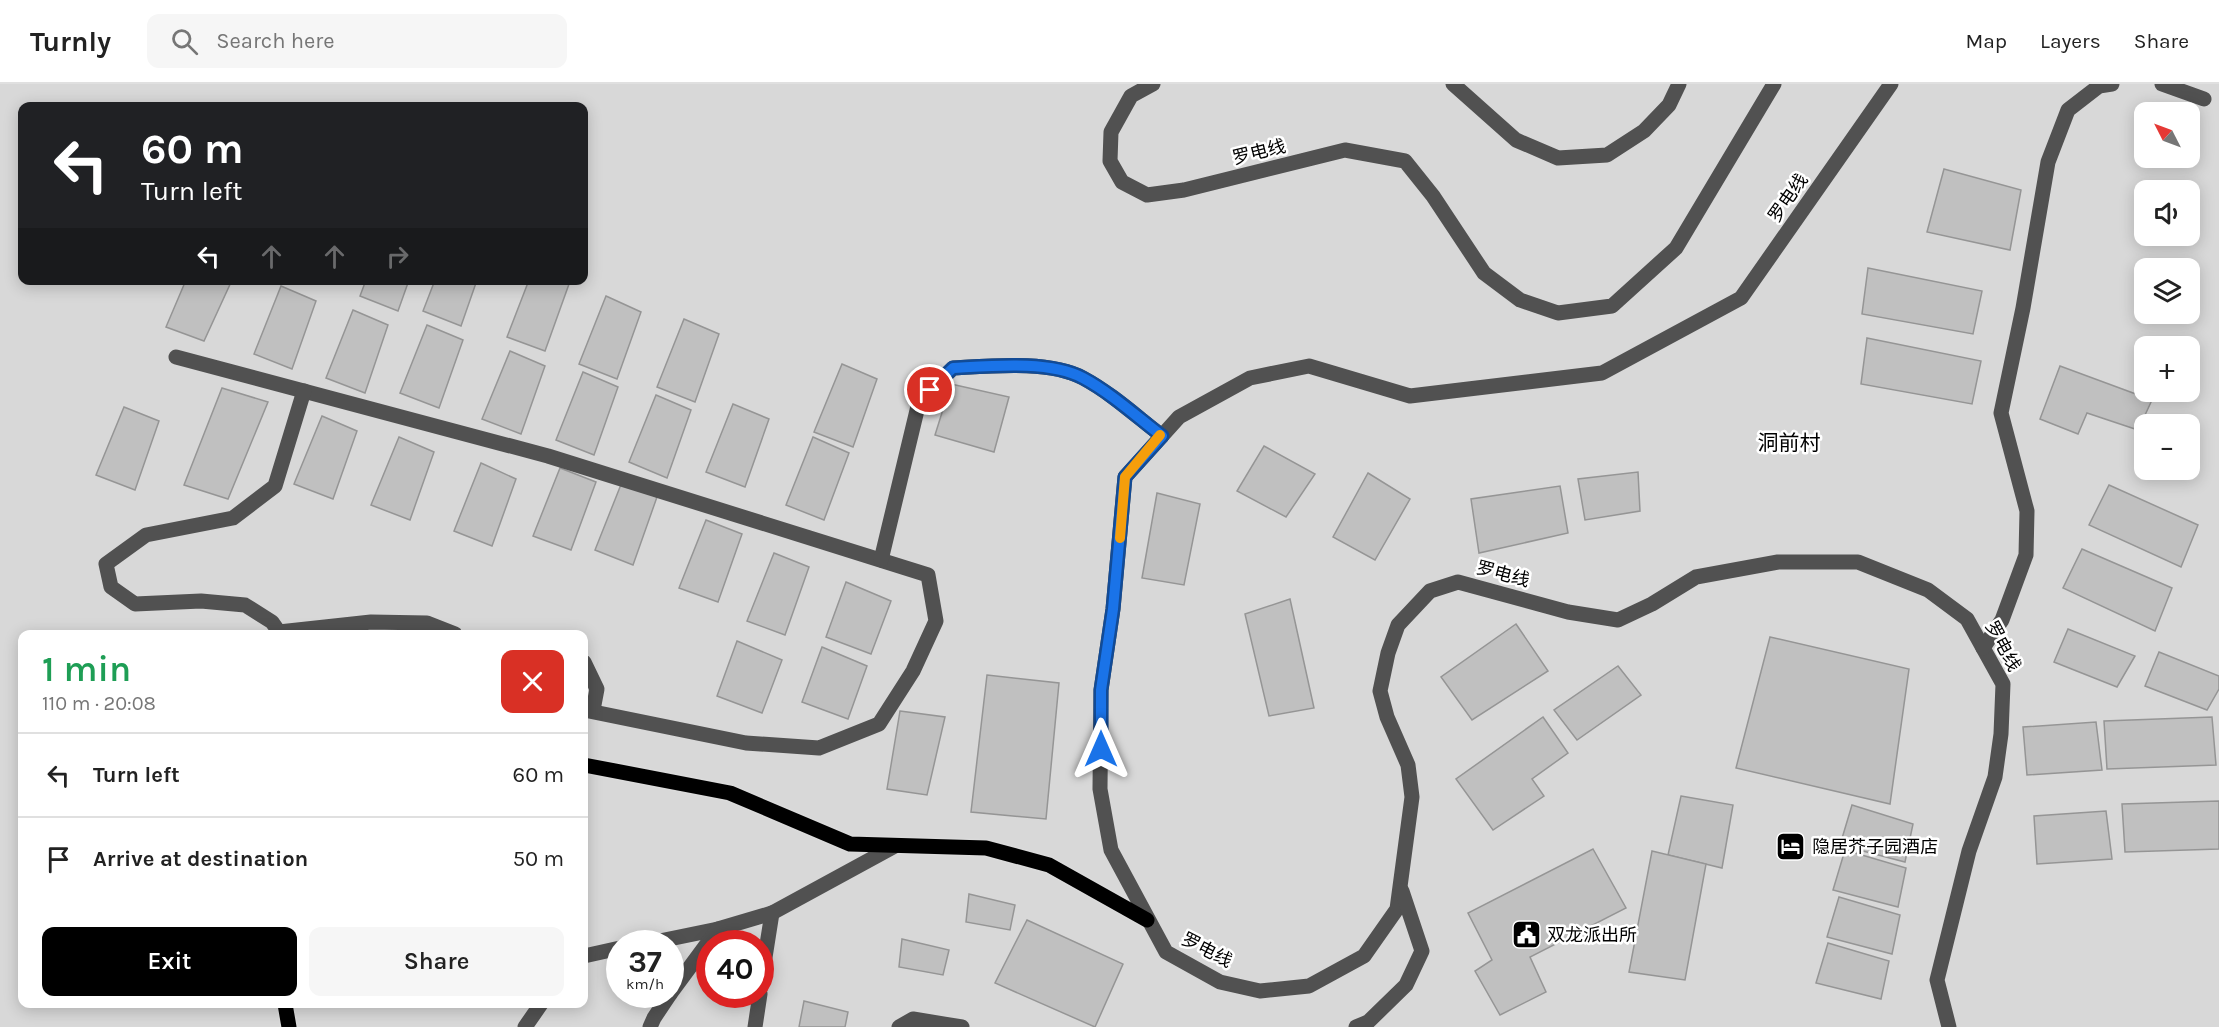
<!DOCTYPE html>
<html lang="en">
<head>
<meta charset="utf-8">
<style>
  :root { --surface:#fff; --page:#f6f6f6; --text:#222; --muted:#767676; --line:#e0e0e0; --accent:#000 }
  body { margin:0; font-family:Karla,"Noto Sans SC",sans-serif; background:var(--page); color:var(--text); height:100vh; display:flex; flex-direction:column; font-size:22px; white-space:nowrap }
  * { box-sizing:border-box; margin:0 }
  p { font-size:20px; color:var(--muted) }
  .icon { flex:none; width:33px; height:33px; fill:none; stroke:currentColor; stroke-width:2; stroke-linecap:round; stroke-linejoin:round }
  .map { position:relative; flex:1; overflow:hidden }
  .side { position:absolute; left:18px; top:546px; width:570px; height:378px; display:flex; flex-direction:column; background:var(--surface); border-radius:12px; box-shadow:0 3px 15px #0003 }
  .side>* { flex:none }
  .top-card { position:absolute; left:18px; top:18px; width:570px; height:183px; border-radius:12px; box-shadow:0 3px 15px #0003; background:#202124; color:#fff; overflow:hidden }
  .needle { width:39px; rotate:312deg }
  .tools { position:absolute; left:2134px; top:18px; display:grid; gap:12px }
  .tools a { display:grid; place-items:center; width:66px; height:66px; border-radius:12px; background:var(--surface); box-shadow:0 3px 15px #0003; font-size:30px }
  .speed { position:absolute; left:606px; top:846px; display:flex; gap:12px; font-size:30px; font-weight:700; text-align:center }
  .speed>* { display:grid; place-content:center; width:78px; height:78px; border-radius:50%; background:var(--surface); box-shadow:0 3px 15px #0003; line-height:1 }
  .speed small { font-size:15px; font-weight:400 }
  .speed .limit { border:9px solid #d22; background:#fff; color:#111 }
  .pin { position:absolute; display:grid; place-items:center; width:51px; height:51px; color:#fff; margin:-26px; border:3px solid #fff; border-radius:50%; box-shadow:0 2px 6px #0007 }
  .me { position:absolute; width:66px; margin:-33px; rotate:0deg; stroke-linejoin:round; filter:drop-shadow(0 0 4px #0008) }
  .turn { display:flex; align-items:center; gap:21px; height:126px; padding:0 24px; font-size:27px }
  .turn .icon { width:78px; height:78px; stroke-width:2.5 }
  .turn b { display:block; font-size:42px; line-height:51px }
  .lanes { display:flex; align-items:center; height:57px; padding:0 24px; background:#0003; justify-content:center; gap:30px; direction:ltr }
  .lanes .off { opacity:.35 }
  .round { display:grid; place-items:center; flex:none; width:63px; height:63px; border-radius:12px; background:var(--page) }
  .summary { display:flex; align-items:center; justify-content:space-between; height:102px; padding:0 24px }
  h1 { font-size:36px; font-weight:600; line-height:45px; color:#1e9e55 }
  .button { display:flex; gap:12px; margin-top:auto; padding:12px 24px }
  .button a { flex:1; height:69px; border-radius:12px; background:var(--accent); color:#fff; font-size:24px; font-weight:600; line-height:69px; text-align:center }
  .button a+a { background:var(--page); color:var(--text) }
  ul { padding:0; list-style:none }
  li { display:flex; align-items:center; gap:18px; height:84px; padding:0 24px; border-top:2px solid var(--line) }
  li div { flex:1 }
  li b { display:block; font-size:22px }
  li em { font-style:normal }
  header { display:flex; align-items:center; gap:36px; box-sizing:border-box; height:84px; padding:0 30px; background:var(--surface); border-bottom:2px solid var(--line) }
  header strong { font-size:28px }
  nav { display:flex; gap:33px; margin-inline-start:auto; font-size:21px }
  .search { width:420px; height:54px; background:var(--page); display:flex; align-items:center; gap:15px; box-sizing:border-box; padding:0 21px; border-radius:12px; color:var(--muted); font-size:22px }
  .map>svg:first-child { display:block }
</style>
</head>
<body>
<header>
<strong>Turnly</strong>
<div class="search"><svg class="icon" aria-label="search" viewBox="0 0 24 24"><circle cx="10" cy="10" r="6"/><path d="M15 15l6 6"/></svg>Search here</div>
<nav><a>Map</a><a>Layers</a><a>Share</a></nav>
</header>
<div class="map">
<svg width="2219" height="943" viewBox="0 0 2219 943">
  <rect width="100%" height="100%" fill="#fff"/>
  <path fill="#d8d8d8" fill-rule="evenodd" d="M0,0H2219V943H0ZM22,22H584V196H22ZM2145,28H2190V74H2145ZM2145,106H2190V152H2145ZM2145,184H2190V230H2145ZM2145,262H2190V308H2145ZM2145,340H2190V386H2145ZM22,550H584V920H22ZM620,860H670V910H620ZM710,860H760V910H710Z"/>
  <g fill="#c0c0c0" stroke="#959595" stroke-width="1.5">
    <path d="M1944,85L2021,106L2010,166L1927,148Z"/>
    <path d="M1868,184L1982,207L1973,250L1862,230Z"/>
    <path d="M186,196H232L204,257L166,243Z"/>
    <path d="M366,196H409L398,227L360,212Z"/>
    <path d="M435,196H477L461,242L423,227Z"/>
    <path d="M529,196H562L569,200L545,267L507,253Z"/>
    <path d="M281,202L316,217L292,285L254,270Z"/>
    <path d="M606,212L641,228L617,295L579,280Z"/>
    <path d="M353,226L388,241L365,309L326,294Z"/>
    <path d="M684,235L719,250L695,318L657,303Z"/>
    <path d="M427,241L463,256L439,324L400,309Z"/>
    <path d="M1867,254L1981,277L1972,320L1861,300Z"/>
    <path d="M510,267L545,282L521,350L482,335Z"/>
    <path d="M842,280L877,295L853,363L814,348Z"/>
    <path d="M2060,282L2152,316L2138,346L2087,329L2078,350L2040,335Z"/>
    <path d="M583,288L618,303L594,371L556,356Z"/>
    <path d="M951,300L1009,313L994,368L935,351Z"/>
    <path d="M222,304L268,318L228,415L184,401Z"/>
    <path d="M656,311L691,326L667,394L629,378Z"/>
    <path d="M733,320L769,335L745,403L706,388Z"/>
    <path d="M124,323L159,337L135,406L96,391Z"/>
    <path d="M322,332L357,347L333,415L294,400Z"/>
    <path d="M399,353L434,368L410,436L371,421Z"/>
    <path d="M813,353L849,369L824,436L786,421Z"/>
    <path d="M1264,362L1315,390L1286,433L1237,407Z"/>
    <path d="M481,379L516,395L492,462L454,447Z"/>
    <path d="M560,384L596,398L571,466L533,452Z"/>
    <path d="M1638,388L1640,427L1585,436L1578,395Z"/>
    <path d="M1368,389L1410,415L1375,476L1333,453Z"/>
    <path d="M622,398L657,413L633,481L595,466Z"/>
    <path d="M2109,401L2198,441L2181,483L2089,441Z"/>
    <path d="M1560,402L1568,449L1479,469L1471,415Z"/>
    <path d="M1157,409L1200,420L1184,501L1142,494Z"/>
    <path d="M706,436L742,450L718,518L679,504Z"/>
    <path d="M2082,465L2172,504L2155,547L2063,504Z"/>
    <path d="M774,469L809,483L785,551L747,537Z"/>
    <path d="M846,498L891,517L871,570L826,553Z"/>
    <path d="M1290,515L1314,624L1269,632L1245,530Z"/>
    <path d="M1516,540L1548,587L1472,636L1441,593Z"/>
    <path d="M2068,545L2135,572L2117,603L2054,578Z"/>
    <path d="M1770,553L1909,585L1890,720L1736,684Z"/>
    <path d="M737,557L782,576L762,629L717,612Z"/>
    <path d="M822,563L867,582L848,635L802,618Z"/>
    <path d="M2159,568L2219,592V605L2207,626L2145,602Z"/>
    <path d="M1618,582L1641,611L1577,656L1554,626Z"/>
    <path d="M987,591L1059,599L1046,735L971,728Z"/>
    <path d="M900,627L945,633L927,711L887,705Z"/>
    <path d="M1543,633L1568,669L1532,695L1544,712L1493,746L1456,695Z"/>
    <path d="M2212,633L2216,681L2107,685L2104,637Z"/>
    <path d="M2096,638L2102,686L2027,691L2023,643Z"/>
    <path d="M1681,712L1733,721L1722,784L1668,771Z"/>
    <path d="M2219,717V765L2125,768L2122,720Z"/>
    <path d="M1852,721L1913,740L1905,778L1840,761Z"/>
    <path d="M2106,727L2112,775L2037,780L2034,732Z"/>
    <path d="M1593,765L1626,824L1530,873L1546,908L1500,931L1475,887L1492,876L1468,829Z"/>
    <path d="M1845,766L1906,784L1898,823L1833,806Z"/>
    <path d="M1652,767L1706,780L1685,896L1629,888Z"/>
    <path d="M969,810L1015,821L1010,846L966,838Z"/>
    <path d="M1839,813L1900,831L1892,870L1827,853Z"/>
    <path d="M1027,836L1123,880L1095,943L995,899Z"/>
    <path d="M902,855L949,866L943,891L899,883Z"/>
    <path d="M1828,859L1889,877L1881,915L1816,899Z"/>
    <path d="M804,917L848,928L845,943H799Z"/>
  </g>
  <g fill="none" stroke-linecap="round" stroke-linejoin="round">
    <defs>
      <g id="major">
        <path d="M584,681L730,709L850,760L986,764L1049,781L1147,836"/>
        <path d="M285,920L289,943"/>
      </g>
    </defs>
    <use href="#major" stroke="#dbdbdb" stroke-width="18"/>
    <g stroke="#515151" stroke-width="15">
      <path d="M1153,0L1131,12L1111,48L1110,77L1122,98L1147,111L1184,106L1345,66L1405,77L1433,112L1484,189L1520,216L1558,229L1612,222L1676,164L1774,0"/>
      <path d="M1453,0L1516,56L1558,74L1607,71L1644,47L1669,21L1679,0"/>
      <path d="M1891,0L1741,214L1602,289L1410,312L1309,282L1250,294L1179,333L1125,393L1113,525L1101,606L1100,705L1111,766L1166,868L1220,898L1260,907L1309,902L1364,872L1397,825L1412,713L1408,681L1387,633L1380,607L1388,569L1398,541L1430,507L1458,498L1568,528L1618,536L1652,520L1696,493L1778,478H1858L1928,506L1967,535L2003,600L2001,650L1995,693L1969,767L1937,896L1949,943"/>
      <path d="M2162,0L2204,15"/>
      <path d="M176,273L548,372L928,491L936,537L913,587L879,640L819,664L746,659L584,626"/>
      <path d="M304,307L275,402L233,434L146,451L106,480L111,503L135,520L201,517L245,521L272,538L279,548L371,538L427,539L455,550"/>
      <path d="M881,476L919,318L953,284C990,282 1050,276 1083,294C1111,309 1136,332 1162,352"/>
      <path d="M1983,564L2002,536L2026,471L2027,427L2001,329L2023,224L2048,78L2068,26L2099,2L2112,0"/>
      <path d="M584,578L597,605L593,626"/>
      <path d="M645,860L718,845"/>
      <path d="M584,872L620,864"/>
      <path d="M760,905L772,829"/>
      <path d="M670,910L718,845L772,829L895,762"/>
      <path d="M525,943L541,920"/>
      <path d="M650,943L654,934L670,910"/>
      <path d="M755,943L760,910"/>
      <path d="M899,943L913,935L962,943"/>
      <path d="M1356,943L1368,938L1406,901L1422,867L1402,807"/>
    </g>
    <use href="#major" stroke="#000" stroke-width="15"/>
  </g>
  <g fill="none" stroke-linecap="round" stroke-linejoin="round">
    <defs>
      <path id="route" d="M930,306L953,284C990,282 1050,276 1083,294C1111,309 1136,332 1162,352L1125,393L1113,525L1101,606V665"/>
    </defs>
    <use href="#route" stroke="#114b97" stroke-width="15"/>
    <use href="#route" stroke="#1a73e8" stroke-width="10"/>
    <path stroke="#f59e0b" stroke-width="10" d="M1120,454L1125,393L1160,351"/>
  </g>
  <defs>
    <symbol id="hotel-square" viewBox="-11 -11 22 22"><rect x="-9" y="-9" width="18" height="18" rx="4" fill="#000" stroke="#fff"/><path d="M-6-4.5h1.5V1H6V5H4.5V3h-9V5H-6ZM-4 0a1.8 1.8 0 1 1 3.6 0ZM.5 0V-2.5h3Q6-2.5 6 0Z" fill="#fff"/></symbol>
    <symbol id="civic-square" viewBox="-11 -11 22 22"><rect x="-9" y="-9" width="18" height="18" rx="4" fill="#000" stroke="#fff"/><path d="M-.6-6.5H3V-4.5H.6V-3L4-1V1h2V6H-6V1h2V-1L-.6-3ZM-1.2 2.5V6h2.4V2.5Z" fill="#fff"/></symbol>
  </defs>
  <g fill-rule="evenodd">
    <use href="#hotel-square" x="1774" y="746" width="33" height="33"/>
    <use href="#civic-square" x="1510" y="834" width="33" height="33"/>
  </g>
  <g text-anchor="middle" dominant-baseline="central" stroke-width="5" stroke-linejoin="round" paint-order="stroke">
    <g font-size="18" fill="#000" stroke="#fff">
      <text transform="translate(1259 68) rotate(-14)">罗电线</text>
      <text transform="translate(1788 114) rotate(-55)">罗电线</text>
      <text transform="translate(1503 490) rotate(15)">罗电线</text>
      <text transform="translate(2003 562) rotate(62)">罗电线</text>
      <text transform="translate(1207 866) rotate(27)">罗电线</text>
    </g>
    <g font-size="18" fill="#000" stroke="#fff" text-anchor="start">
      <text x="1812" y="763">隐居芥子园酒店</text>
      <text x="1547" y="851">双龙派出所</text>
    </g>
    <g font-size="21" fill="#000" stroke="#fff">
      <text x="1789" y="359">洞前村</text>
    </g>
  </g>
</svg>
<div class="tools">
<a><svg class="needle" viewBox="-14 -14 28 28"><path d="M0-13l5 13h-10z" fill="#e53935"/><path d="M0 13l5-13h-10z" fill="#767676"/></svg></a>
<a><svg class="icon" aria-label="sound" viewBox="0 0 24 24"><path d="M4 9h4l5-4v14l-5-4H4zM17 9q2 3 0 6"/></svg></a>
<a><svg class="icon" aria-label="layers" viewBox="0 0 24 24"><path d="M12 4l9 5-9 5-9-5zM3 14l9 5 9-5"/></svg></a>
<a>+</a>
<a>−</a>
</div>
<div class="speed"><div>37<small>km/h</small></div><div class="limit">40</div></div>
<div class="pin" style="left:930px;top:306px;background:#d93025"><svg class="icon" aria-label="arrive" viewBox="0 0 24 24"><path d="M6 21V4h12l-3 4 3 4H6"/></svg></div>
<svg class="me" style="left:1101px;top:665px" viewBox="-20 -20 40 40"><path d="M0-17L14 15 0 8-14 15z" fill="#1a73e8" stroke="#fff" stroke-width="4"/></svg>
<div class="top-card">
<div class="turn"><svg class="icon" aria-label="left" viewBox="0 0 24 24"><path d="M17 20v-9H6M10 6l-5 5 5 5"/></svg><div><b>60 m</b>Turn left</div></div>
<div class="lanes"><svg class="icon" aria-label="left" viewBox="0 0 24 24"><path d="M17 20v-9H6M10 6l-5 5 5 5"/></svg><svg class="icon off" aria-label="ahead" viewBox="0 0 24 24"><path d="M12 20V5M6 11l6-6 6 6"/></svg><svg class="icon off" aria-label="ahead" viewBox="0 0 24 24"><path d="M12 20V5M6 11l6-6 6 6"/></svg><svg class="icon off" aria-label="right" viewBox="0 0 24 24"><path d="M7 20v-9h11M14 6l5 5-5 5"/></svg></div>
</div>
<section class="side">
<div class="summary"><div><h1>1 min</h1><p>110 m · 20:08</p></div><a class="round" style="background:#d93025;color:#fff"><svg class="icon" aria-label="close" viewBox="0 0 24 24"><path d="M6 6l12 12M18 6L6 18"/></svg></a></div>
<ul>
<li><svg class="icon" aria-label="left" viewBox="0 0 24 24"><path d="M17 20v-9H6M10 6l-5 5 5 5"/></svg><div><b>Turn left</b></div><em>60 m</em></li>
<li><svg class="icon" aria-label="arrive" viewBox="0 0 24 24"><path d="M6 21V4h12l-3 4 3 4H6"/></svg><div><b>Arrive at destination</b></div><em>50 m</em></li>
</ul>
<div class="button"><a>Exit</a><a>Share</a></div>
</section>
</div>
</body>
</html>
